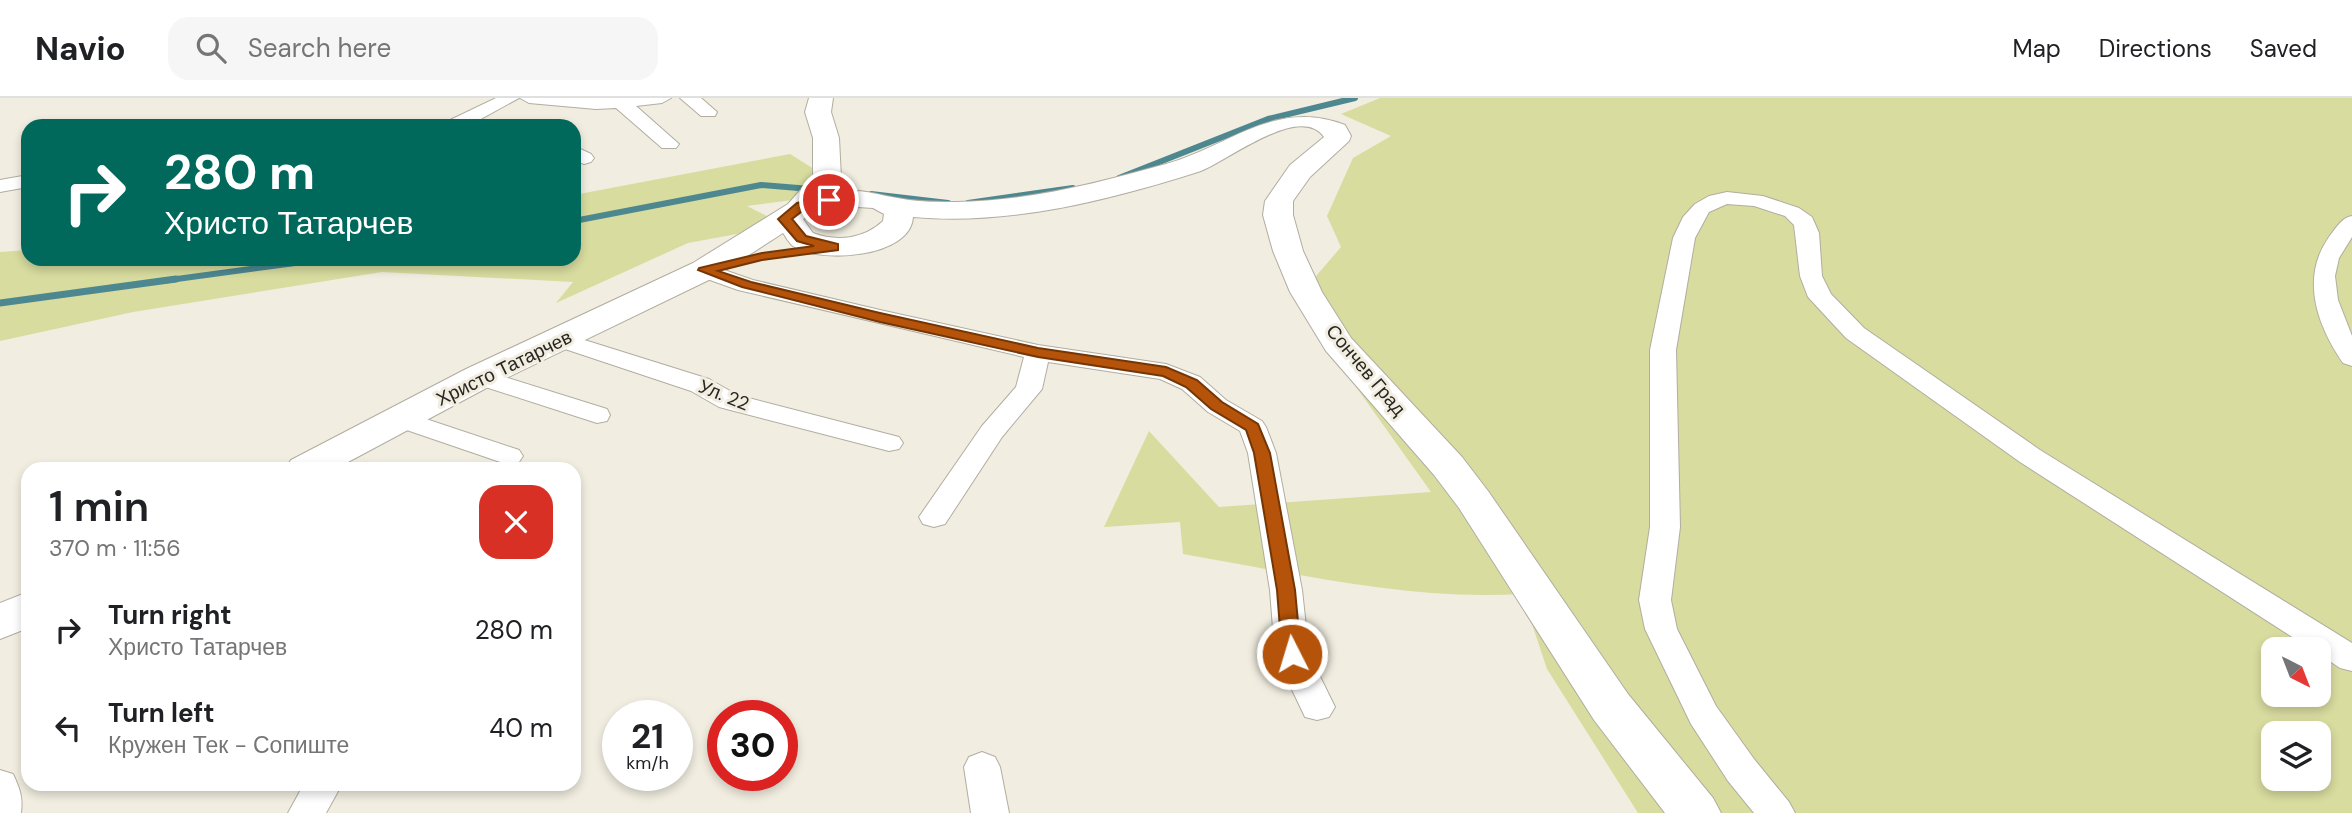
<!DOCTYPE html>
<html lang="en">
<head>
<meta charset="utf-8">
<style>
  :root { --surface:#fff; --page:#f6f6f6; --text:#202124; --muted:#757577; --line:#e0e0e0 }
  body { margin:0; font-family:"DM Sans",sans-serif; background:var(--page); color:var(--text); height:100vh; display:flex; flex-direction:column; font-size:26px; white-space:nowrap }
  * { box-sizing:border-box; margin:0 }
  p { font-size:23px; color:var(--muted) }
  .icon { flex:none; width:38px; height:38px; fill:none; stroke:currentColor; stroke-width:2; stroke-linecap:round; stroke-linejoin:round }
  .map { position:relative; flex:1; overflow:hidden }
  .panel { position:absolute; left:21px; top:364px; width:560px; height:329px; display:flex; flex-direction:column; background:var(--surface); border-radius:21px; box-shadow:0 4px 10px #0003 }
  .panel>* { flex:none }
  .guide { position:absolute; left:21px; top:21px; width:560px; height:147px; border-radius:21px; box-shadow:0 4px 10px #0003; background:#00695c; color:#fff; overflow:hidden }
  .needle { width:46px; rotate:138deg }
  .controls { position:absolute; left:2261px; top:539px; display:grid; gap:14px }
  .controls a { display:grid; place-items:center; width:70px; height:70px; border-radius:14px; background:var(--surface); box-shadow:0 4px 10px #0003; font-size:35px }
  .speed { position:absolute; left:602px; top:602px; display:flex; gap:14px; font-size:35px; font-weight:700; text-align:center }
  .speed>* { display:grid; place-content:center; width:91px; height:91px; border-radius:50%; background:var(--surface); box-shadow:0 4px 10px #0003; line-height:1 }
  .speed small { font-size:18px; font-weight:400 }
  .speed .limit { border:10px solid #d22; background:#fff; color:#111 }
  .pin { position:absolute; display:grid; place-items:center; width:60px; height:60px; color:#fff; margin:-30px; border:4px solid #fff; border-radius:50%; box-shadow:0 2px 7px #0007 }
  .me { position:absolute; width:77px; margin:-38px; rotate:355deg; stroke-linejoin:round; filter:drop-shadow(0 0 5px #0008) }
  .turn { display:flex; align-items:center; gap:24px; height:147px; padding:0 28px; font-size:32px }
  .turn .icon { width:91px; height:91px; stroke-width:2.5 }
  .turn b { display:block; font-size:49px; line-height:60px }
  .round { display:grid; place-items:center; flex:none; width:74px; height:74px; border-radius:21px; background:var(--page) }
  .summary { display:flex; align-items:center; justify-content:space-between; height:119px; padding:0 28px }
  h1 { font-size:42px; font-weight:600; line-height:52px }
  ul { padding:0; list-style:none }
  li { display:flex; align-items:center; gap:21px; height:98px; padding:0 28px }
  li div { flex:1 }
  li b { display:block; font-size:26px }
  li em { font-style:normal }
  header { display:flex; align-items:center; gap:42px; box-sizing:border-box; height:98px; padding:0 35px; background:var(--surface); border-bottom:2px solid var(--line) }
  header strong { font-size:33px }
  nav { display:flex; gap:38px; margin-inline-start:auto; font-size:24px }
  .search { width:490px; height:63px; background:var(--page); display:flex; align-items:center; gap:18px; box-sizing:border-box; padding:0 24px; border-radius:21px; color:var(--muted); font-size:26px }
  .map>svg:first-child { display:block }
</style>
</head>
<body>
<header>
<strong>Navio</strong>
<div class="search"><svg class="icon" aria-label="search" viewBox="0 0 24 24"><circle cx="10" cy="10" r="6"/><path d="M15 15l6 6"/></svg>Search here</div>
<nav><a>Map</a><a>Directions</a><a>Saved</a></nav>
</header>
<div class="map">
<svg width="2352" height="715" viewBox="0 0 2352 715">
  <rect width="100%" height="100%" fill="#f1ede0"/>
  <g fill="#d8dc9f" fill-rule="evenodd">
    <path d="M1380,0H2352V715H1638L1547,571L1522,496C1409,503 1294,475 1183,456L1180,424L1104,429L1149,333L1219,409L1431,394L1329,251L1305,191L1341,149L1327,118L1353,60L1391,38L1341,16ZM2273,551H2319V597H2273ZM2273,635H2319V681H2273Z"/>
    <path d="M790,56L822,76L800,101L747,108L785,127L688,145L556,205L573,184L382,174L133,214L0,243V154L28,152V161H100L113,165L141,161H574V97Z"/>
  </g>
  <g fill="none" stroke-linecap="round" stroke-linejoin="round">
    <g stroke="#4d8890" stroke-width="6">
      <path d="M1119,80L1268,21L1355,0"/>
      <path d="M871,96L948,105"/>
      <path d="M968,105L1073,90"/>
      <path d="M574,123L761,87L847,94"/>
      <path d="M162,183L325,161"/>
    </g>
    <path stroke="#4d8890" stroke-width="7" d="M0,205L176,181"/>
    <defs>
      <g id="minor">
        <path d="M496,0H519L468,28H444L446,24Z"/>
        <path d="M520,0H671L662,5L636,8L679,46L676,50H662L616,10L596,11L529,5Z"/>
        <path d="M680,0H701L717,14L715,18H701Z"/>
        <path d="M574,48L591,56L594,60L591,64L584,66L574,62Z"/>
        <path d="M28,77V89L0,94V82Z"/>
        <path d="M1727,94L1763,98L1799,110L1812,119L1819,135L1822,178L1831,196L1864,230L2040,352L2352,545V573L2340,570L2319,556V551H2311L2020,364L1846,240L1808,199L1800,178L1794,127L1785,118L1754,108L1727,106L1709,114L1695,140L1676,252L1680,429L1671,502L1677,531L1716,608L1754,661L1789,704L1795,715H1754L1728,683L1691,626L1645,531L1639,502L1650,429V252L1673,140L1683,119L1695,106L1709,98Z"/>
        <path d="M2352,118V139L2339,160L2335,178L2338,202L2352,238V268L2343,265C2317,227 2300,180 2329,139C2336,130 2341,120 2352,118Z"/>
        <path d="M704,165L753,182L880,212L1038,247L1166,266L1200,279L1226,302L1262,323L1266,329L1276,355L1302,492L1309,556L1335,609L1329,619L1317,622L1305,619L1275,556L1270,492L1248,355L1240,333L1208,314L1182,291L1160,281L1048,264L1042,291L1002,339L945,426L934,429L923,426L919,419L982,328L1016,289L1024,259L738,192L696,177L693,172L696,167Z"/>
        <path d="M562,235L709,281L737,297L899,339L903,345L899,351L889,353L719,309L691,293L553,247L550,242L553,237Z"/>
        <path d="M479,271L607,311L610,317L607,323L597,325L470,284L466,279L470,274Z"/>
        <path d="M402,313L519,352L523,358L519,364L509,367L392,327L389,321L392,315Z"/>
        <path d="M982,654L995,659L1000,669L1009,715H971L964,669L969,659Z"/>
        <path d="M0,672L13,676C20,691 23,699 21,715H0Z"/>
        <path d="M304,686H342L326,715H288Z"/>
      </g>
      <g id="secondary">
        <path d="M809,0H833L831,14L839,40L841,80L830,94C864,90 872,96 903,101C920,104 939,104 956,104C1028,103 1098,85 1166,66C1230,48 1276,0 1345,27L1351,38L1349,43L1310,79L1293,103V117L1303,153L1322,194L1351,240L1462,359L1488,393L1628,596L1713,700L1721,715H1665L1594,622L1459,410L1434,377L1326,253L1290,194L1273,153L1263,117L1265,103L1290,67L1324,39C1300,5 1229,62 1201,73C1110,102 1009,128 913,119C911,160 819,166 793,148C789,145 786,139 783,135L715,179L492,287L335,371H285L291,362L466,271L693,165L788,106L813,78V40L805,14ZM858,109L873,110L884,116L883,123C864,141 837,144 813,135L803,121L822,113Z"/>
        <path d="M28,494V530L0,541V505Z"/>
      </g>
    </defs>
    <use href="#minor" stroke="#b1ada0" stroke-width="2"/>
    <use href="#secondary" stroke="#b1ada0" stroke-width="2"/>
    <use href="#minor" fill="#fff" fill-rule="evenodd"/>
    <use href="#secondary" fill="#fff" fill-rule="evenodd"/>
  </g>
  <path fill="#b45309" stroke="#753606" stroke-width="2" d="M829,98L833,100V105L805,111L792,121L806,138L838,146V152L762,162L718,173L751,184L880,215L1038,250L1166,269L1197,282L1222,304L1258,326L1270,355L1295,492L1301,556L1299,561H1285L1282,556L1277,492L1254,355L1246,332L1211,311L1186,289L1163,278L1038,259L880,224L742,189L698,172L699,170L762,155L814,148L797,143L778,121L797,105Z"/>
  <g text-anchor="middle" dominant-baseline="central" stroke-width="6" stroke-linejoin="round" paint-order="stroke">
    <g font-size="19" fill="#292722" stroke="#f1ede0">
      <text transform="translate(504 270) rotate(-26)">Христо Татарчев</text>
      <text transform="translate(1366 272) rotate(50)">Сончев Град</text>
      <text transform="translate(724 297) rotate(22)">Ул. 22</text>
    </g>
  </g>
</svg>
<div class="controls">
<a><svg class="needle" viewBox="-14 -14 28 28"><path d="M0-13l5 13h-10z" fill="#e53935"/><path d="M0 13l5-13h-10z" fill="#757577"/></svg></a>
<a><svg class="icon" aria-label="layers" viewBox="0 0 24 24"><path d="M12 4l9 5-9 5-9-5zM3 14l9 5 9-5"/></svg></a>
</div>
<div class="speed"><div>21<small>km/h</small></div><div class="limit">30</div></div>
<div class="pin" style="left:829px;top:102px;background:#d93025"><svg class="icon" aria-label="arrive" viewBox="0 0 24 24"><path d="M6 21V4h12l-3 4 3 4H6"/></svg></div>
<svg class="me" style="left:1292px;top:556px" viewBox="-20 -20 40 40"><circle r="17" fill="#b45309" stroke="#fff" stroke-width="3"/><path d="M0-11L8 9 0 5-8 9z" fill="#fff"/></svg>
<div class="guide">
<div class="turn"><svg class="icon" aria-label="right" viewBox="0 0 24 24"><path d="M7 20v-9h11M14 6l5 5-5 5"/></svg><div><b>280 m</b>Христо Татарчев</div></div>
</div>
<section class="panel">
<div class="summary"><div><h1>1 min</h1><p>370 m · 11:56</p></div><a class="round" style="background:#d93025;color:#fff"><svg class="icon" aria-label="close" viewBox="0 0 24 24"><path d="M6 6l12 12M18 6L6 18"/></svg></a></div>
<ul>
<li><svg class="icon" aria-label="right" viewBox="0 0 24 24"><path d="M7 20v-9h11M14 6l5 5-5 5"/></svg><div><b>Turn right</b><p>Христо Татарчев</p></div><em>280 m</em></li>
<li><svg class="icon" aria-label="left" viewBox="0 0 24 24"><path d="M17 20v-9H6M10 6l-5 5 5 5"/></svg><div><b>Turn left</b><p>Кружен Тек - Сопиште</p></div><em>40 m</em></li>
</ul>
</section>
</div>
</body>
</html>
